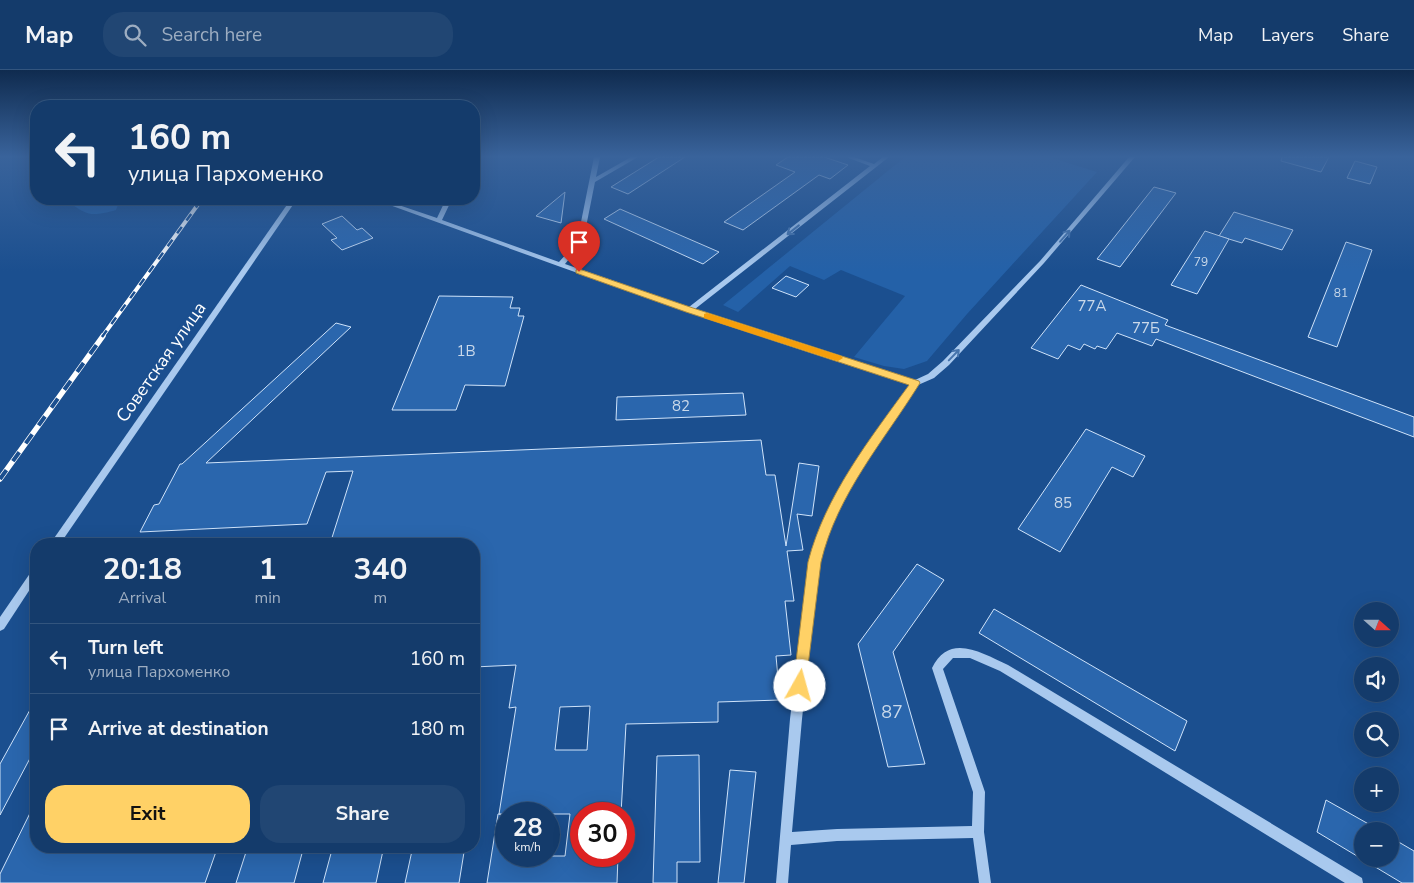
<!DOCTYPE html>
<html lang="en">
<head>
<meta charset="utf-8">
<style>
  :root { --surface:#143b6b; --page:#214673; --text:#f1f3f6; --muted:#9dadc1; --line:#33557e; --accent:#ffd166 }
  body { margin:0; font-family:"Nunito Sans",sans-serif; background:var(--page); color:var(--text); height:100vh; display:flex; flex-direction:column; font-size:19px; white-space:nowrap }
  * { box-sizing:border-box; margin:0 }
  p { font-size:16px; color:var(--muted) }
  .icon { flex:none; width:28px; height:28px; fill:none; stroke:currentColor; stroke-width:2; stroke-linecap:round; stroke-linejoin:round }
  .map { position:relative; flex:1; overflow:hidden }
  .side { position:absolute; left:30px; top:468px; width:450px; height:315px; display:flex; flex-direction:column; background:var(--surface); border-radius:20px; box-shadow:0 5px 20px #0002,0 0 0 1px var(--line) }
  .side>* { flex:none }
  .hud { position:absolute; left:30px; top:30px; width:450px; height:105px; border-radius:20px; box-shadow:0 5px 20px #0002,0 0 0 1px var(--line); background:#143b6b; color:var(--text); overflow:hidden }
  .needle { width:32px; rotate:111deg }
  .fabs { position:absolute; left:1354px; top:532px; display:grid; gap:10px }
  .fabs a { display:grid; place-items:center; width:45px; height:45px; border-radius:50%; background:var(--surface); box-shadow:0 5px 20px #0002,0 0 0 1px var(--line); font-size:25px }
  .speed { position:absolute; left:495px; top:732px; display:flex; gap:10px; font-size:25px; font-weight:700; text-align:center }
  .speed>* { display:grid; place-content:center; width:65px; height:65px; border-radius:50%; background:var(--surface); box-shadow:0 5px 20px #0002,0 0 0 1px var(--line); line-height:1 }
  .speed small { font-size:12px; font-weight:400 }
  .speed .limit { border:8px solid #d22; background:#fff; color:#111 }
  .pin { position:absolute; display:grid; place-items:center; width:42px; height:42px; color:#fff; margin:-51px -21px; border-radius:50% 50% 50% 0; rotate:-45deg; box-shadow:0 0 5px #0007 }
  .pin .icon { rotate:45deg }
  .me { position:absolute; width:55px; margin:-28px; rotate:7deg; stroke-linejoin:round; filter:drop-shadow(0 0 4px #0008) }
  .turn { display:flex; align-items:center; gap:18px; height:105px; padding:0 15px; font-size:22px }
  .turn .icon { width:65px; height:65px; stroke-width:2.5 }
  .turn b { display:block; font-size:35px; line-height:42px }
  .eta { display:flex; justify-content:space-evenly; align-items:center; height:85px; text-align:center }
  .eta b { font-size:30px; font-weight:700; line-height:35px }
  .button { display:flex; gap:10px; margin-top:auto; padding:10px 15px }
  .button a { flex:1; height:58px; border-radius:20px; background:var(--accent); color:#111; font-size:20px; font-weight:700; line-height:58px; text-align:center }
  .button a+a { background:var(--page); color:var(--text) }
  ul { padding:0; list-style:none }
  li { display:flex; align-items:center; gap:15px; height:70px; padding:0 15px; border-top:1px solid var(--line) }
  li div { flex:1 }
  li b { display:block; font-size:19px }
  li em { font-style:normal }
  header { display:flex; align-items:center; gap:30px; box-sizing:border-box; height:70px; padding:0 25px; background:var(--surface); border-bottom:1px solid var(--line) }
  header strong { font-size:24px }
  nav { display:flex; gap:28px; margin-inline-start:auto; font-size:18px }
  .search { width:350px; height:45px; background:var(--page); display:flex; align-items:center; gap:12px; box-sizing:border-box; padding:0 18px; border-radius:20px; color:var(--muted); font-size:19px }
  .map>svg:first-child { display:block }
</style>
</head>
<body>
<header>
<strong>Map</strong>
<div class="search"><svg class="icon" aria-label="search" viewBox="0 0 24 24"><circle cx="10" cy="10" r="6"/><path d="M15 15l6 6"/></svg>Search here</div>
<nav><a>Map</a><a>Layers</a><a>Share</a></nav>
</header>
<div class="map">
<svg width="1414" height="813" viewBox="0 0 1414 813">
  <rect width="100%" height="100%" fill="#1b4f8f"/>
  <g fill="#2461a8">
    <path d="M905,87H1049L1097,102L967,244L927,291L904,299L884,296L854,287L905,226L841,200L824,210L790,196L738,242L723,235Z"/>
    <path d="M70,129H120L116,140C93,146 88,147 69,132Z"/>
  </g>
  <g fill="#2a66ad" stroke="#cfe3fa" fill-rule="evenodd">
    <path d="M659,87H685L628,124L611,117Z"/>
    <path d="M788,87H824L848,95L830,109L819,105L743,160L724,152L795,102L776,95Z"/>
    <path d="M1282,87H1329L1321,102L1281,91Z"/>
    <path d="M1355,91L1377,97L1370,114L1347,108Z"/>
    <path d="M1154,117L1176,123L1120,197L1097,189Z"/>
    <path d="M565,122L561,153L536,146Z"/>
    <path d="M620,139L719,182L703,194L604,149Z"/>
    <path d="M1234,142L1293,160L1282,180L1245,168L1242,173L1219,166Z"/>
    <path d="M342,146L357,160L362,158L373,168L342,180L331,170L337,168L322,154Z"/>
    <path d="M1205,161L1229,169L1197,224L1171,215Z"/>
    <path d="M1346,172L1372,180L1337,277L1308,267Z"/>
    <path d="M786,206L809,215L796,227L772,218Z"/>
    <path d="M1081,215L1168,250L1165,255L1414,347V367L1156,269L1152,276L1117,263L1106,279L1097,276L1095,279L1084,274L1080,280L1068,275L1058,289L1031,278Z"/>
    <path d="M439,226L513,227L510,238H520L518,246H524L505,316L465,315L456,340H392Z"/>
    <path d="M336,253L351,257L206,393L761,370L766,405H775L786,476L799,393L819,396L812,446L797,444L803,480L787,481L794,531H785L791,585L776,586L780,630L718,632V652L626,654L621,744H581V786H618L617,813H487L498,744L506,745V786H565L570,744H499L516,637L509,638L516,595L474,597V474H330L353,401L326,402L307,454L140,462L154,435L159,434L180,394H182ZM590,636L587,680H555L560,637Z"/>
    <path d="M743,323L746,345L616,350L617,327Z"/>
    <path d="M1086,359L1145,386L1133,407L1112,397L1060,482L1018,459Z"/>
    <path d="M917,494L944,510L893,582L925,694L888,697L858,574Z"/>
    <path d="M994,539L1187,651L1175,681L979,563Z"/>
    <path d="M36,629V677L0,745V694Z"/>
    <path d="M699,685L700,792H677V813H653L657,686Z"/>
    <path d="M730,700L756,702L744,813H718Z"/>
    <path d="M1326,730L1381,761H1362V789H1390V767L1414,781V813H1402L1317,762Z"/>
    <path d="M36,731V776H218L205,813H0V804Z"/>
    <path d="M248,776H304L294,813H236Z"/>
    <path d="M333,776H384L376,813H323Z"/>
    <path d="M413,776H465L459,813H405Z"/>
  </g>
  <g fill="none" stroke-linecap="round" stroke-linejoin="round">
    <g fill="#a9c9ee" fill-rule="evenodd">
      <path d="M594,87H600L596,107L631,87H638L595,112L583,172L565,194L689,237L870,96L846,87H854L874,94L883,87H889L695,239L915,310L928,304L943,291L1040,191L1129,87H1135L1044,193L949,295L934,308L918,315L866,390L831,452L824,473L819,492L802,649L792,762L837,759L972,756L973,722L932,598C949,562 982,583 1008,595L1362,808L1363,813H1345L1000,601L970,588H953L943,599L985,722L984,762L991,813H979L973,768L837,771L791,775L788,813H776L790,649L809,492C826,431 872,365 910,314L687,242L558,196L373,129H381L437,148L446,129H452L442,150L559,192L577,172Z"/>
      <path d="M291,129H297L60,474H50Z"/>
      <path d="M36,498V510L4,559L0,561V547L33,499Z"/>
    </g>
    <defs>
      <path id="rail-far1" d="M102,267L202,129"/>
      <path id="rail" d="M0,409L103,266"/>
    </defs>
    <use href="#rail-far1" stroke="#fff" stroke-width="4"/>
    <use href="#rail" stroke="#fff" stroke-width="5.5"/>
    <use href="#rail-far1" stroke="#1b4f8f" stroke-width="2.5" stroke-dasharray="8" stroke-linecap="butt"/>
    <use href="#rail" stroke="#1b4f8f" stroke-width="4" stroke-dasharray="11" stroke-linecap="butt"/>
  </g>
  <defs><path id="oneway-shaft" d="M-6 0H5M1.5-3L5.5 0L1.5 3" fill="none" stroke-width="1.6" stroke-linecap="round" stroke-linejoin="round" transform="scale(1.25)"/></defs>
  <g stroke="#4674ac">
    <use href="#oneway-shaft" transform="translate(793 160) rotate(142)"/>
    <use href="#oneway-shaft" transform="translate(1065 166) rotate(-49)"/>
    <use href="#oneway-shaft" transform="translate(954 285) rotate(-46)"/>
  </g>
  <linearGradient id="sky" x2="0" y2="1"><stop stop-color="#0f2b4f"/><stop offset="0.43" stop-color="#39639b"/><stop offset="1" stop-color="#39639b" stop-opacity="0"/></linearGradient>
  <rect width="1414" height="201" fill="url(#sky)"/>
  <path fill="#ffd166" stroke="#a68842" d="M579,199L693,238L919,311L920,313C884,371 837,424 821,492L805,620L800,622L795,620L793,616L808,492C825,426 869,370 909,315L686,242L576,203V200Z"/>
  <path fill="#f59e0b" d="M707,243L841,286L843,288L838,291L834,290L704,248V244Z"/>
  <g text-anchor="middle" dominant-baseline="central" stroke-width="5" stroke-linejoin="round" paint-order="stroke">
    <g font-size="12" fill="#cad9ea">
      <text x="1201" y="192">79</text>
      <text x="1341" y="223">81</text>
    </g>
    <g font-size="15" fill="#cad9ea">
      <text x="1092" y="236">77А</text>
      <text x="1146" y="258">77Б</text>
      <text x="466" y="281">1В</text>
      <text x="681" y="336">82</text>
      <text x="1063" y="433">85</text>
    </g>
    <g font-size="18" fill="#fff" stroke="#1b4f8f">
      <text transform="translate(161 292) rotate(-55)">Советская улица</text>
    </g>
    <g font-size="18" fill="#cad9ea">
      <text x="892" y="642">87</text>
    </g>
  </g>
</svg>
<div class="fabs">
<a><svg class="needle" viewBox="-14 -14 28 28"><path d="M0-13l5 13h-10z" fill="#e53935"/><path d="M0 13l5-13h-10z" fill="#9dadc1"/></svg></a>
<a><svg class="icon" aria-label="sound" viewBox="0 0 24 24"><path d="M4 9h4l5-4v14l-5-4H4zM17 9q2 3 0 6"/></svg></a>
<a><svg class="icon" aria-label="search" viewBox="0 0 24 24"><circle cx="10" cy="10" r="6"/><path d="M15 15l6 6"/></svg></a>
<a>+</a>
<a>−</a>
</div>
<div class="speed"><div>28<small>km/h</small></div><div class="limit">30</div></div>
<div class="pin" style="left:579px;top:202px;background:#d93025"><svg class="icon" aria-label="arrive" viewBox="0 0 24 24"><path d="M6 21V4h12l-3 4 3 4H6"/></svg></div>
<svg class="me" style="left:800px;top:616px" viewBox="-20 -20 40 40"><circle r="19" fill="#fff"/><path d="M0-13L10 11 0 6-10 11z" fill="#ffd166"/></svg>
<div class="hud">
<div class="turn"><svg class="icon" aria-label="left" viewBox="0 0 24 24"><path d="M17 20v-9H6M10 6l-5 5 5 5"/></svg><div><b>160 m</b>улица Пархоменко</div></div>
</div>
<section class="side">
<div class="eta">
<div><b>20:18</b><p>Arrival</p></div>
<div><b>1</b><p>min</p></div>
<div><b>340</b><p>m</p></div>
</div>
<ul>
<li><svg class="icon" aria-label="left" viewBox="0 0 24 24"><path d="M17 20v-9H6M10 6l-5 5 5 5"/></svg><div><b>Turn left</b><p>улица Пархоменко</p></div><em>160 m</em></li>
<li><svg class="icon" aria-label="arrive" viewBox="0 0 24 24"><path d="M6 21V4h12l-3 4 3 4H6"/></svg><div><b>Arrive at destination</b></div><em>180 m</em></li>
</ul>
<div class="button"><a>Exit</a><a>Share</a></div>
</section>
</div>
</body>
</html>
